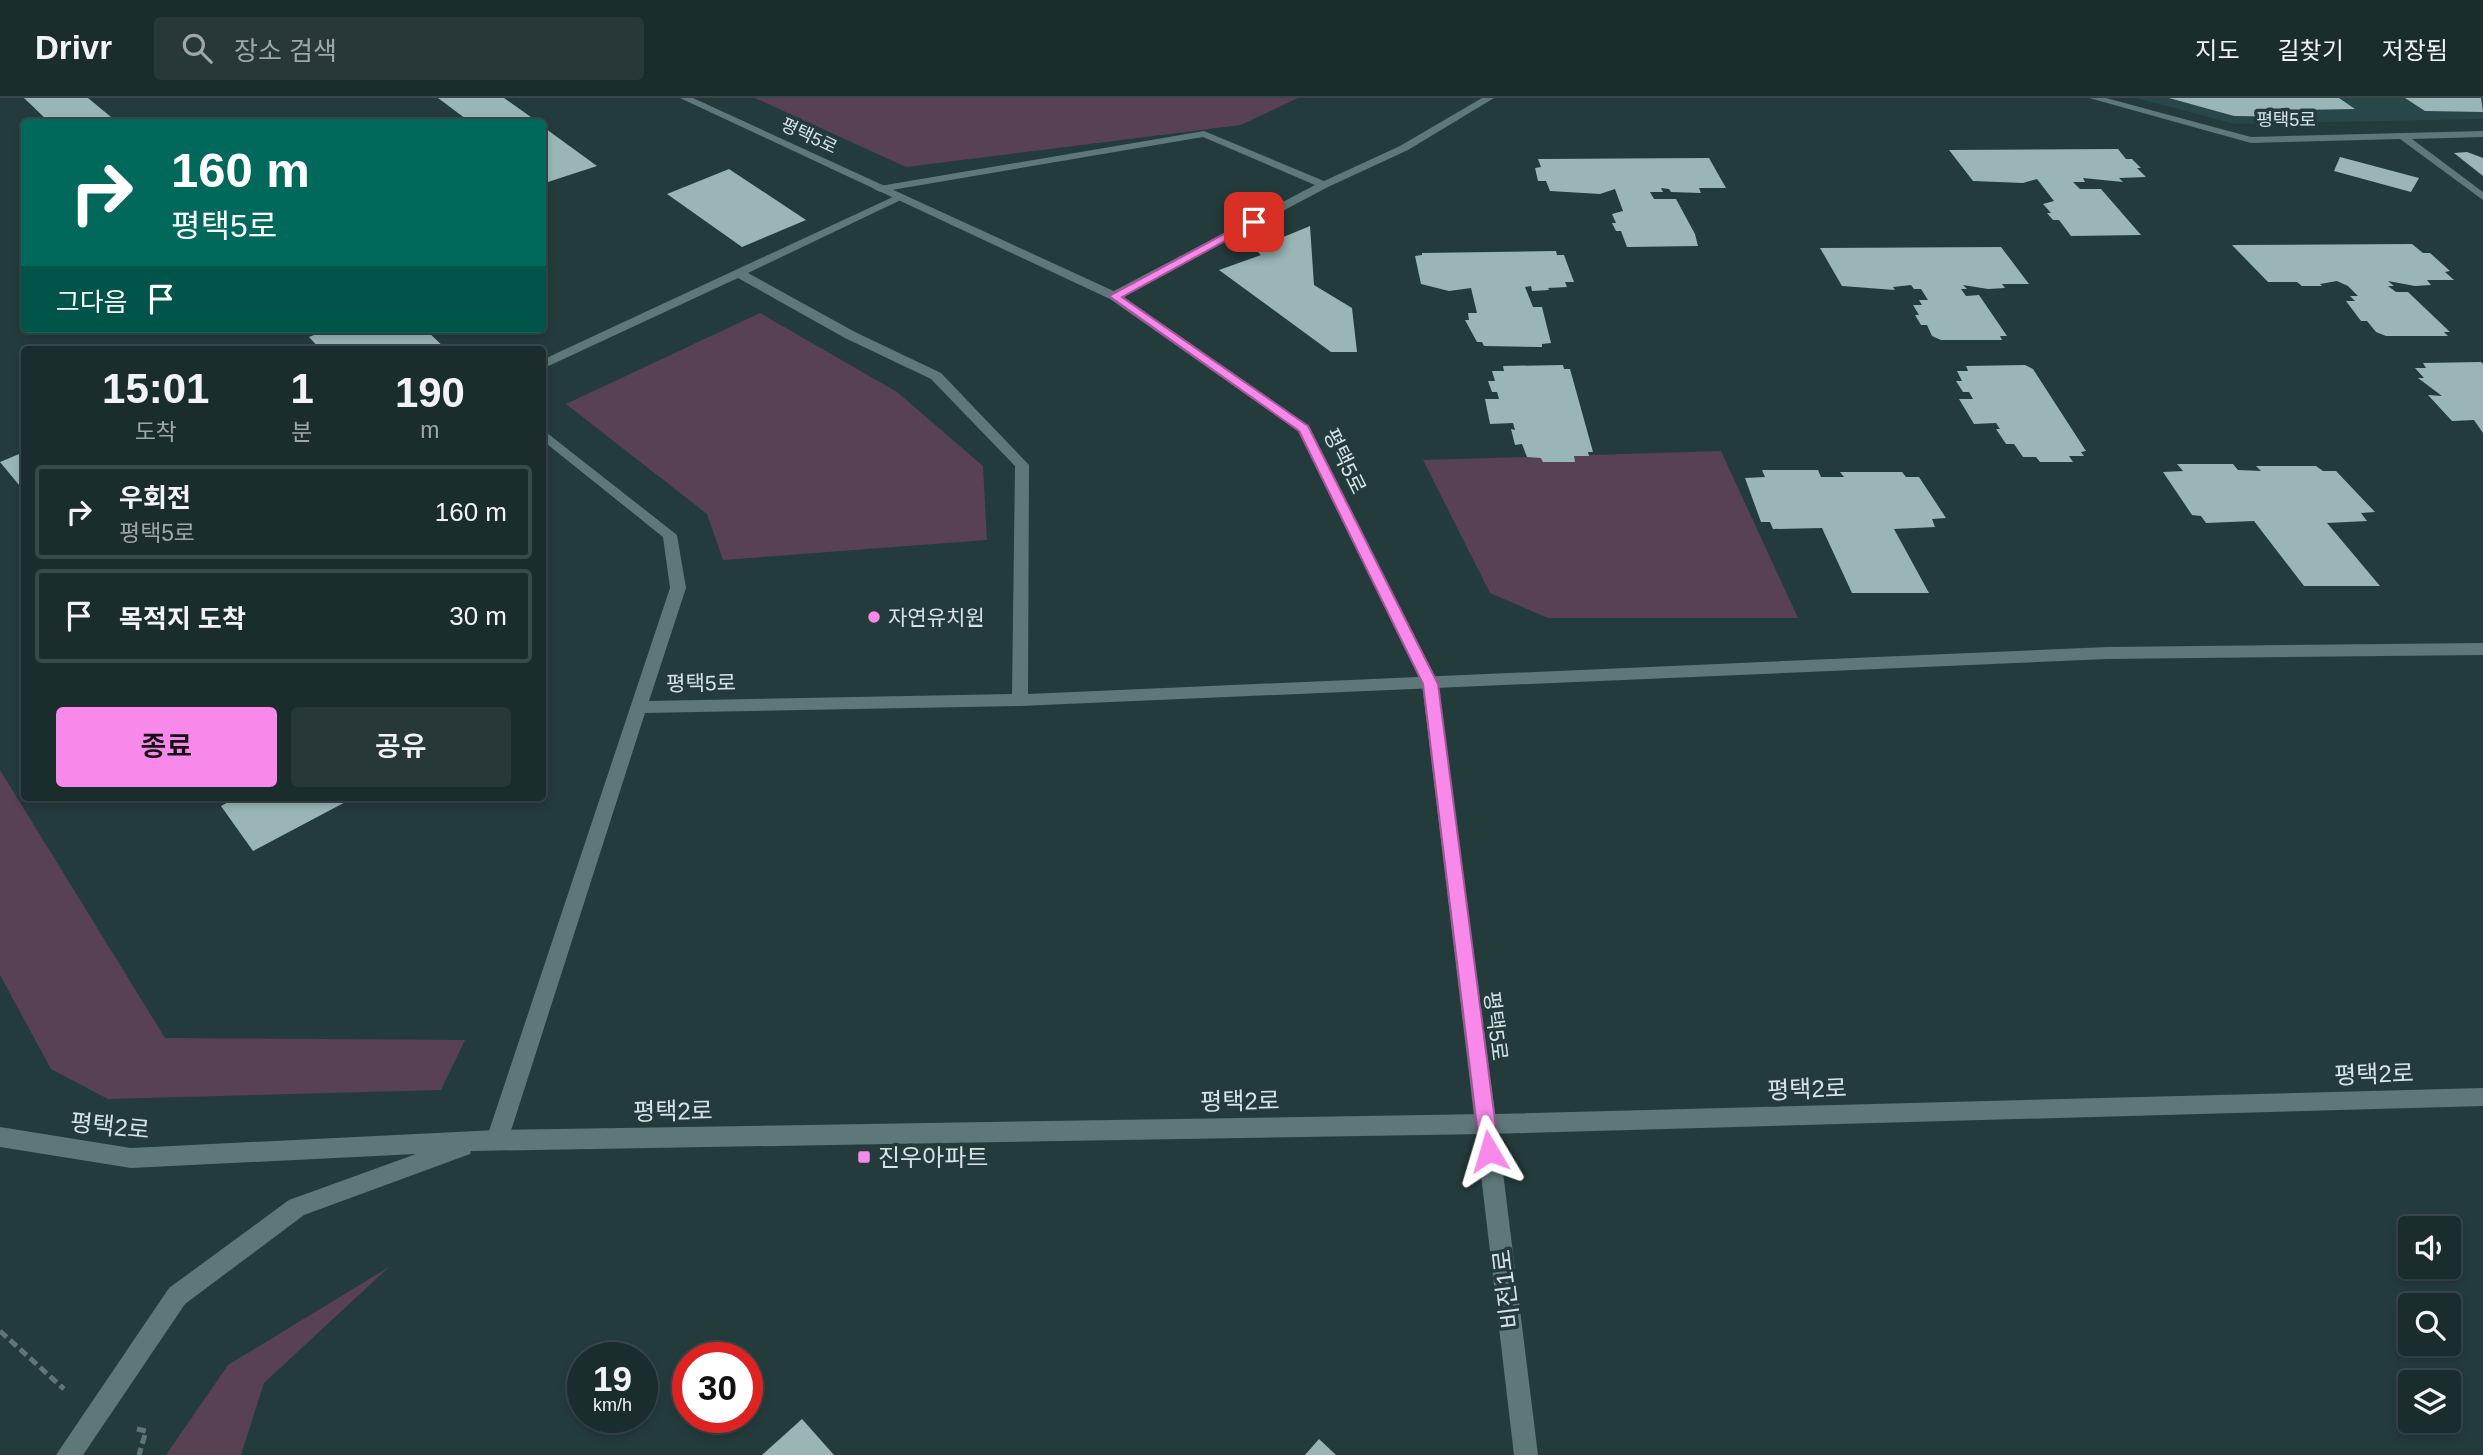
<!DOCTYPE html>
<html lang="ko">
<head>
<meta charset="utf-8">
<style>
  :root { --surface:#1b2c2d; --page:#283839; --text:#f1f3f6; --muted:#a0a7aa; --line:#394849; --accent:#f888ea }
  body { margin:0; font-family:Helvetica,"Noto Sans KR",sans-serif; background:var(--page); color:var(--text); height:100vh; display:flex; flex-direction:column; font-size:26px; white-space:nowrap }
  * { box-sizing:border-box; margin:0 }
  p { font-size:23px; color:var(--muted) }
  .icon { flex:none; width:38px; height:38px; fill:none; stroke:currentColor; stroke-width:2; stroke-linecap:round; stroke-linejoin:round }
  .map { position:relative; flex:1; overflow:hidden }
  .sheet { position:absolute; left:21px; top:248px; width:525px; height:455px; display:flex; flex-direction:column; background:var(--surface); border-radius:7px; box-shadow:0 4px 10px #0003,0 0 0 2px var(--line) }
  .sheet>* { flex:none }
  .banner { position:absolute; left:21px; top:21px; width:525px; height:214px; border-radius:7px; box-shadow:0 4px 10px #0003,0 0 0 2px var(--line); background:#00695c; color:#fff; overflow:hidden }
  .tools { position:absolute; left:2398px; top:1118px; display:grid; gap:14px }
  .tools a { display:grid; place-items:center; width:63px; height:63px; border-radius:7px; background:var(--surface); box-shadow:0 4px 10px #0003,0 0 0 2px var(--line); font-size:35px }
  .speed { position:absolute; left:567px; top:1244px; display:flex; gap:14px; font-size:35px; font-weight:700; text-align:center }
  .speed>* { display:grid; place-content:center; width:91px; height:91px; border-radius:50%; background:var(--surface); box-shadow:0 4px 10px #0003,0 0 0 2px var(--line); line-height:1 }
  .speed small { font-size:18px; font-weight:400 }
  .speed .limit { border:10px solid #d22; background:#fff; color:#111 }
  .pin { position:absolute; display:grid; place-items:center; width:60px; height:60px; color:#fff; margin:-30px; border-radius:14px; box-shadow:0 4px 10px #0006 }
  .me { position:absolute; width:77px; margin:-38px; rotate:353deg; stroke-linejoin:round; filter:drop-shadow(0 0 5px #0008) }
  .turn { display:flex; align-items:center; gap:24px; height:147px; padding:0 35px; font-size:32px }
  .turn .icon { width:91px; height:91px; stroke-width:2.5 }
  .turn b { display:block; font-size:49px; line-height:60px }
  .then { display:flex; align-items:center; height:66px; padding:0 35px; background:#0003; gap:14px; font-size:26px }
  .eta { display:flex; justify-content:space-evenly; align-items:center; height:119px; text-align:center }
  .eta b { font-size:42px; font-weight:600; line-height:49px }
  .button { display:flex; gap:14px; margin-top:auto; padding:14px 35px }
  .button a { flex:1; height:80px; border-radius:7px; background:var(--accent); color:#111; font-size:28px; font-weight:600; line-height:80px; text-align:center }
  .button a+a { background:var(--page); color:var(--text) }
  ul { padding:0; list-style:none }
  li { display:flex; align-items:center; gap:21px; height:94px; margin:0 14px 10px; padding:0 21px; border:4px solid var(--line); border-radius:7px }
  li div { flex:1 }
  li b { display:block; font-size:26px }
  li em { font-style:normal }
  header { display:flex; align-items:center; gap:42px; box-sizing:border-box; height:98px; padding:0 35px; background:var(--surface); border-bottom:2px solid var(--line) }
  header strong { font-size:33px }
  nav { display:flex; gap:38px; margin-inline-start:auto; font-size:24px }
  .search { width:490px; height:63px; background:var(--page); display:flex; align-items:center; gap:18px; box-sizing:border-box; padding:0 24px; border-radius:7px; color:var(--muted); font-size:26px }
  .map>svg:first-child { display:block }
</style>
</head>
<body>
<header>
<strong>Drivr</strong>
<div class="search"><svg class="icon" aria-label="search" viewBox="0 0 24 24"><circle cx="10" cy="10" r="6"/><path d="M15 15l6 6"/></svg>장소 검색</div>
<nav><a>지도</a><a>길찾기</a><a>저장됨</a></nav>
</header>
<div class="map">
<svg width="2483" height="1357" viewBox="0 0 2483 1357">
  <rect width="100%" height="100%" fill="#243b3c"/>
  <path fill="#274748" d="M2136,0H2483V21L2235,26Z"/>
  <g fill="#574153">
    <path d="M755,0H1298L1241,27L906,69Z"/>
    <path d="M760,215L897,294L983,368L987,442L723,462L707,416L566,306Z"/>
    <path d="M1721,353L1798,520H1548L1490,495L1423,362Z"/>
    <path d="M0,672L165,940L465,942L441,992L108,1001L51,971L0,877Z"/>
    <path d="M389,1169L264,1285L241,1357H166L228,1267Z"/>
  </g>
  <g fill="#9ab5b5">
    <path d="M24,0H88L117,24H49Z"/>
    <path d="M438,0H504L538,24H470Z"/>
    <path d="M2169,0H2339L2355,11L2299,12L2307,19L2234,18Z"/>
    <path d="M2405,0H2481L2483,14L2425,13Z"/>
    <path d="M542,28L597,68L548,84L542,80Z"/>
    <path d="M2118,51L2126,61H2132L2141,70H2137L2146,79L2119,80L2123,84L2083,80L2085,84H2073L2080,91H2101L2141,137L2071,138L2059,122H2053L2047,115H2051L2043,106L2054,103L2037,81L2023,85L1973,83L1949,52Z"/>
    <path d="M2467,54L2483,60V78L2454,55Z"/>
    <path d="M2340,59L2419,80L2411,94L2334,73Z"/>
    <path d="M1709,60L1726,90H1699L1701,95L1671,94L1669,91L1661,90L1663,94H1650L1654,101H1676L1695,136L1698,148L1627,149L1621,133H1616L1612,125H1616L1612,116L1623,113L1615,91L1600,96L1550,93L1546,83H1538L1535,70L1541,69L1538,61Z"/>
    <path d="M729,71L806,122L742,149L667,96Z"/>
    <path d="M1310,128L1314,187L1352,210L1357,254H1331L1219,172L1261,157L1258,154L1284,142L1281,140Z"/>
    <path d="M2412,146L2423,155H2430L2450,173L2445,174L2454,182H2427L2431,187L2415,188L2388,183L2394,188H2388L2396,194H2408L2450,234H2444L2448,238H2386L2376,234L2367,223H2361L2346,203H2355L2350,198H2358L2348,188L2337,183L2320,186L2322,188H2302L2297,184H2268L2232,147Z"/>
    <path d="M2001,149L2029,186H2002L2005,190L1988,191L1963,187L1967,191H1961L1966,198L1979,197L2007,238H2000L2002,242H1941L1932,238L1927,227H1921L1915,217H1919L1913,207H1922L1919,202H1928L1921,191H1914L1911,187L1893,189L1895,192L1842,188L1820,150Z"/>
    <path d="M1556,153L1557,157H1564L1574,184H1565L1567,189L1548,190L1549,192L1532,193L1531,188L1525,189L1533,209H1542L1551,245L1542,246V249L1484,248L1482,244H1477L1465,222H1469L1468,215H1477L1471,190L1449,193L1421,186L1415,158L1422,157V155Z"/>
    <path d="M329,231H425L447,252H321L309,239Z"/>
    <path d="M2481,264L2483,266V335L2474,322L2452,323L2428,297L2442,298L2418,280H2424L2415,270H2426L2423,265Z"/>
    <path d="M1563,267L1564,271H1570L1593,354H1588L1589,358H1574L1575,364H1543L1541,360L1527,359L1522,346L1515,347L1511,331L1515,332L1513,325L1490,326L1485,301H1499L1497,294H1492L1488,283H1495L1492,273H1504L1503,268Z"/>
    <path d="M2025,267L2033,271L2086,353L2081,354L2084,358H2069L2073,364H2040L2036,359H2023L2014,346H2006L1996,331H2000L1996,325L1974,326L1959,301H1973L1969,294H1963L1956,283H1962L1957,273H1968L1966,268Z"/>
    <path d="M24,354V393L0,364Z"/>
    <path d="M2177,366H2233L2238,372L2261,373L2256,368H2316L2323,373H2336L2375,414L2361,415L2367,423L2327,425L2380,488H2304L2254,423L2206,425L2201,418L2192,417L2163,374L2183,373Z"/>
    <path d="M1762,372H1818L1821,379H1844L1840,374H1902L1906,379H1919L1946,420L1932,421L1935,429L1894,431L1929,495H1852L1822,430L1773,431L1770,424H1761L1745,380L1765,379Z"/>
    <path d="M236,700H353L253,753L221,708Z"/>
    <path d="M802,1321L834,1357H762Z"/>
    <path d="M1319,1341L1336,1357H1305Z"/>
  </g>
  <g fill="none" stroke-linecap="round" stroke-linejoin="round">
    <g stroke="#627576" stroke-width="5" stroke-dasharray="9 4.5" stroke-linecap="butt">
      <path d="M0,1233L64,1291"/>
      <path d="M137,1331L146,1333L139,1357"/>
    </g>
    <g fill="#5e7778" fill-rule="evenodd">
      <path d="M1482,0H1494L1408,52L1328,89L1114,202L1108,198L1110,195L1315,87L1203,39L880,94L874,91L880,88L1204,33L1324,83L1400,48Z"/>
      <path d="M2089,0H2106L2251,39L2483,33V39L2412,41L2483,94V102L2400,41L2251,45Z"/>
      <path d="M895,98L905,100L748,175L855,234L941,275L1029,367L1028,596L2107,549L2483,545V557L2107,561L1020,608L645,615L508,1042L505,1049L497,1052L489,1049L486,1042L670,490L663,439L542,342V331L677,437L686,490L649,603L1012,596L1015,368L931,281L845,240L738,180L542,271V262Z"/>
      <path d="M1486,1016L1493,1019L1497,1026L1538,1357H1514L1475,1026L1479,1019Z"/>
    </g>
    <path fill="#5e7778" fill-rule="evenodd" d="M680,0H693L1118,195L1309,328L1438,585L1495,1016L2483,990V1008L1486,1036L1479,1033L1475,1026L1422,585L1298,333L1110,201Z"/>
    <path fill="#5e7778" fill-rule="evenodd" d="M1486,1016L1493,1019L1497,1026L1493,1033L1486,1036L471,1053L470,1056L304,1117L185,1206L83,1357H56L169,1190L289,1102L416,1056L131,1070L0,1049V1029L131,1050L497,1032Z"/>
  </g>
  <path fill="#f888ea" stroke="#a15898" stroke-width="2" d="M1250,122L1260,124L1122,199L1308,328L1438,586L1499,1053L1496,1060L1489,1062L1482,1060L1480,1053L1423,586L1299,333L1109,198Z"/>
  <g fill="#f888ea" stroke="#243b3c" stroke-width="2.5">
    <circle cx="874" cy="519" r="7"/>
    <rect x="857" y="1052" width="14" height="14" rx="3.5"/>
  </g>
  <g text-anchor="middle" dominant-baseline="central" stroke-width="7" stroke-linejoin="round" paint-order="stroke">
    <g font-size="18" fill="#d7e4e5" stroke="#243b3c">
      <text x="2286" y="22">평택5로</text>
      <text transform="translate(809 38) rotate(25)">평택5로</text>
    </g>
    <g font-size="21" fill="#d7e4e5" stroke="#243b3c">
      <text transform="translate(1345 363) rotate(64)">평택5로</text>
      <text transform="translate(701 585) rotate(-1)">평택5로</text>
      <text transform="translate(1496 928) rotate(83)">평택5로</text>
    </g>
    <g font-size="21" fill="#d7e4e5" stroke="#243b3c" text-anchor="start">
      <text x="888" y="519">자연유치원</text>
    </g>
    <g font-size="24" fill="#d7e4e5" stroke="#243b3c">
      <text transform="translate(2374 976) rotate(-2)">평택2로</text>
      <text transform="translate(1807 991) rotate(-2)">평택2로</text>
      <text transform="translate(1240 1003) rotate(-1)">평택2로</text>
      <text transform="translate(673 1013) rotate(-1)">평택2로</text>
      <text transform="translate(110 1028) rotate(6)">평택2로</text>
      <text transform="translate(1506 1191) rotate(-97)">비전1로</text>
    </g>
    <g font-size="24" fill="#d7e4e5" stroke="#243b3c" text-anchor="start">
      <text x="878" y="1059">진우아파트</text>
    </g>
  </g>
</svg>
<div class="tools">
<a><svg class="icon" aria-label="sound" viewBox="0 0 24 24"><path d="M4 9h4l5-4v14l-5-4H4zM17 9q2 3 0 6"/></svg></a>
<a><svg class="icon" aria-label="search" viewBox="0 0 24 24"><circle cx="10" cy="10" r="6"/><path d="M15 15l6 6"/></svg></a>
<a><svg class="icon" aria-label="layers" viewBox="0 0 24 24"><path d="M12 4l9 5-9 5-9-5zM3 14l9 5 9-5"/></svg></a>
</div>
<div class="speed"><div>19<small>km/h</small></div><div class="limit">30</div></div>
<div class="pin" style="left:1254px;top:124px;background:#d93025"><svg class="icon" aria-label="arrive" viewBox="0 0 24 24"><path d="M6 21V4h12l-3 4 3 4H6"/></svg></div>
<svg class="me" style="left:1489px;top:1053px" viewBox="-20 -20 40 40"><path d="M0-17L14 15 0 8-14 15z" fill="#f888ea" stroke="#fff" stroke-width="4"/></svg>
<div class="banner">
<div class="turn"><svg class="icon" aria-label="right" viewBox="0 0 24 24"><path d="M7 20v-9h11M14 6l5 5-5 5"/></svg><div><b>160 m</b>평택5로</div></div>
<div class="then">그다음<svg class="icon" aria-label="arrive" viewBox="0 0 24 24"><path d="M6 21V4h12l-3 4 3 4H6"/></svg></div>
</div>
<section class="sheet">
<div class="eta">
<div><b>15:01</b><p>도착</p></div>
<div><b>1</b><p>분</p></div>
<div><b>190</b><p>m</p></div>
</div>
<ul>
<li><svg class="icon" aria-label="right" viewBox="0 0 24 24"><path d="M7 20v-9h11M14 6l5 5-5 5"/></svg><div><b>우회전</b><p>평택5로</p></div><em>160 m</em></li>
<li><svg class="icon" aria-label="arrive" viewBox="0 0 24 24"><path d="M6 21V4h12l-3 4 3 4H6"/></svg><div><b>목적지 도착</b></div><em>30 m</em></li>
</ul>
<div class="button"><a>종료</a><a>공유</a></div>
</section>
</div>
</body>
</html>
